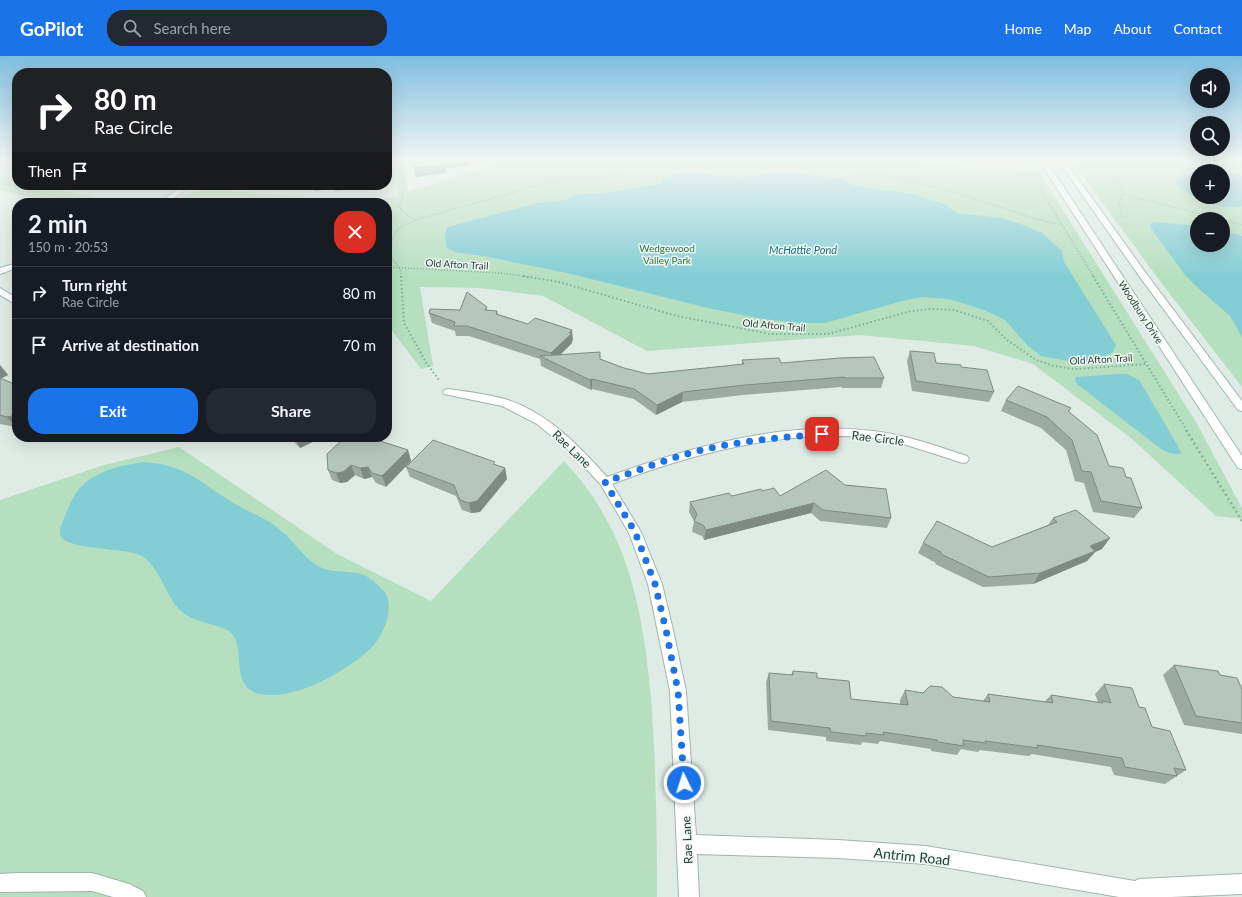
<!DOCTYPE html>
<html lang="en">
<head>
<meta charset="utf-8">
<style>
  :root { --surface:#171b24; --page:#242831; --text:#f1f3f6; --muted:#9ea1a6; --line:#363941; --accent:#1a73e8 }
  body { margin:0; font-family:Lato,sans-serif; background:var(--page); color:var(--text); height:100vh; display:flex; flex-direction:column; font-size:15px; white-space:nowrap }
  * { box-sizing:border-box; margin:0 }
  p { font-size:13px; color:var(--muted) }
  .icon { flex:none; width:22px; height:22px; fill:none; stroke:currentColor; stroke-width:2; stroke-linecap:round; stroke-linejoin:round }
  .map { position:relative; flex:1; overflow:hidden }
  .details { position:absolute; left:12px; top:142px; width:380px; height:244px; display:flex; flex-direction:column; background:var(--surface); border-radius:16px; box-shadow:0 4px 16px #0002 }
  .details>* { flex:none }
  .banner { position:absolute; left:12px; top:12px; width:380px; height:122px; border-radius:16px; box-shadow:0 4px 16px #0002; background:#202124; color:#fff; overflow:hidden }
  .controls { position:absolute; left:1190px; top:12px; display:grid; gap:8px }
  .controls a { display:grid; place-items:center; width:40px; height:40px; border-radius:50%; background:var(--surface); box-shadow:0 4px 16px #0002; font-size:20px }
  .pin { position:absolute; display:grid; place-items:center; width:34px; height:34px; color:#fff; margin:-17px; border-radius:8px; box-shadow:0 2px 6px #0006 }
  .me { position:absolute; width:44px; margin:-22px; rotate:356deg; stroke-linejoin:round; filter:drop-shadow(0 0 3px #0008) }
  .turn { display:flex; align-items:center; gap:14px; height:84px; padding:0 16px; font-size:18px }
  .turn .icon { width:52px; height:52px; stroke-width:2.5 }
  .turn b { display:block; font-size:28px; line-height:34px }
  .then { display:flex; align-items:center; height:38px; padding:0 16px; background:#0003; gap:8px; font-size:15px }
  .round { display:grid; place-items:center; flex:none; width:42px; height:42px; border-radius:16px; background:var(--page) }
  .summary { display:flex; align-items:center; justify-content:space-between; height:68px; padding:0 16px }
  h1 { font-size:24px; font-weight:700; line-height:30px }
  .action { display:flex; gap:8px; margin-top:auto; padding:8px 16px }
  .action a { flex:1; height:46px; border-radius:16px; background:var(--accent); color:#fff; font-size:16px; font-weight:700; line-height:46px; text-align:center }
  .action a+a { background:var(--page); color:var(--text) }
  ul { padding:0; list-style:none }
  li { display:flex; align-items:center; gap:12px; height:52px; padding:0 16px; border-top:1px solid var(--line) }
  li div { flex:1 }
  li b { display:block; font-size:15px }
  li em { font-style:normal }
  header { display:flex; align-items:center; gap:24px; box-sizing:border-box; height:56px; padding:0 20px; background:var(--accent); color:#fff }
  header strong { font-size:19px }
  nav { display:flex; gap:22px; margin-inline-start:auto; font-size:14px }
  .search { width:280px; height:36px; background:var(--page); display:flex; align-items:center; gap:10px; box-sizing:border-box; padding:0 14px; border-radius:16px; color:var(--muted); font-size:15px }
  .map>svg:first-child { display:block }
</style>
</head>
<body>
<header>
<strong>GoPilot</strong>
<div class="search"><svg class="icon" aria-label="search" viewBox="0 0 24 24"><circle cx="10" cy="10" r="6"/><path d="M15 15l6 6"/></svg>Search here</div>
<nav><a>Home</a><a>Map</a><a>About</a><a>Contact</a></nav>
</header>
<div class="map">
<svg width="1242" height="841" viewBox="0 0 1242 841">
  <rect width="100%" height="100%" fill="#dfece5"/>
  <g fill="#b6dfbf" fill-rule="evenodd">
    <path d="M399,103H407L408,136L513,103H872L884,106L1039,116L1196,366L1242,452V463L1216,460L1132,383L1033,308L974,290L860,279L647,295L543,240L480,232L420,231L433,310L421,313L387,268V147H173L199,131L367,147L397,140Z"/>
    <path d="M1070,103H1242V331L1163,229ZM1197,115H1223V141H1197ZM1197,163H1223V189H1197Z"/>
    <path d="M0,119L17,123V129H42L119,147H55L0,134Z"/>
    <path d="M179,391L337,498L431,545L564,405C580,422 594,440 605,461C636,515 645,580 651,641C656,708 657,774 657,841H0V444L104,409Z"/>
  </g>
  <g fill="#83cdd5">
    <path d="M1223,116L1242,120V150C1224,156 1185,141 1175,126V123L1181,120L1197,117V141H1223Z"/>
    <path d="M783,117L822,120L842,123L855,130L913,138L944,148L957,157L1001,162L1021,168L1042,177L1062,195L1064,206L1116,289L1113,296L1101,302L1089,305H1068L1041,300L1027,289L1005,264L984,254L949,243L922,241L902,245L825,267H800L763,263L708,252L567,217L489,201L455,196L447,192C445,183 444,179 448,171L537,147L565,144L576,139L611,136L660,128L663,122L680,118H695L738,121Z"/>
    <path d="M1158,166L1197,170V189H1223V175L1242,180V281L1230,260L1198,232L1185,219L1150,171L1151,167Z"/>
    <path d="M1120,318H1127L1139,324L1178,390L1181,397C1174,400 1168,396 1161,393L1077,328L1075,324L1076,321Z"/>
    <path d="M145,406C189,410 200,427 235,448C250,457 267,462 280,474C294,485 303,501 318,510C332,518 346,514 361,518C368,520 373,525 379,530C379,531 385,536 385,536C395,553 383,580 371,592C347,615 295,645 261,638C226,632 250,586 227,574C212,566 192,567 179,553C165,538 160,512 142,500C127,491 63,495 60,478C59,472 64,463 66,457C69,451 72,443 76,437C90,416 121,409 145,406Z"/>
  </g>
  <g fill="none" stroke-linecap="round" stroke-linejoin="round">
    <defs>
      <path id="service" d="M16,817H92L129,828L143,835L146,841H113L92,835L0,836V818Z"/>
      <g id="minor">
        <path d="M184,129H192L167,147H158Z"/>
        <path d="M17,207V212L0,218V212Z"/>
        <path d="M0,232L17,242V249L0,239Z"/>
        <path d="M448,333C468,336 489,338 508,344C549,358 579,390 607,421C689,391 785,364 874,375C906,379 936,390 967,400L969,403L967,406L963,407C933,398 904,386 873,382C784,373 694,397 612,428L641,476L662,528L673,574L686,635L696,779L838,784L926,790L1135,825L1139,823L1242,818V838L1171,841H1119L926,808L838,802L697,798L699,841H679L670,635L648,528L629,477L601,429L571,396L537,368L502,350L444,338L443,336L444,334Z"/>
      </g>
      <g id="secondary">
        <path d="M1038,103H1045L1242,400V413L1238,412Z"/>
        <path d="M1057,103H1064L1148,220L1242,345V355L1238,354L1142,224Z"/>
      </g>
    </defs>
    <use href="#service" stroke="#a2b4ac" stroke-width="2"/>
    <use href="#minor" stroke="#a2b4ac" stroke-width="2"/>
    <use href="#secondary" stroke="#9db8ad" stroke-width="2"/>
    <g stroke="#7db19e" stroke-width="1.5" stroke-dasharray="1 2" stroke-linecap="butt">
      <path d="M403,103L402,116L404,135L399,151L403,156L415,164"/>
      <path d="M1022,103L1026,110"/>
      <path d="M1100,103L1114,119L1122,133L1123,138L1119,149L1123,161"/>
      <path d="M776,108L777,103"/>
      <path d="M0,127L88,147"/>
      <path d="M1039,131L1094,221"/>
      <path d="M1123,138L1219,163"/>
      <path d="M1223,164L1242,169"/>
      <path d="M387,211L500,217L531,221"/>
      <path d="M401,221L400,213L389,198C394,174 393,175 415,164L565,122L601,121L613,119L646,107L670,104H701L831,111L884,118L957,137L1036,163L1062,169"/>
    </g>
    <g stroke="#7db19e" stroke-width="2" stroke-dasharray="1.5 2.5" stroke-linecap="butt">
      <path d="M401,220L404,267L427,308L439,324"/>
      <path d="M523,220L559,226L677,260L770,278H828L911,255L931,253L954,254L988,265L1007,284L1036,304L1054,310L1075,313L1147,308"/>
      <path d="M1093,220L1187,375"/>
    </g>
    <path stroke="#7db19e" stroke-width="2.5" stroke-dasharray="2 3" stroke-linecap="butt" d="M1186,374L1242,465"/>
    <use href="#service" fill="#fff" fill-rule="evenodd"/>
    <use href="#minor" fill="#fff" fill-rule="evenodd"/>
    <use href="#secondary" fill="#fff" fill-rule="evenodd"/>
  </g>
  <g fill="#9baaa3">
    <path d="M266,129H376V130L335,135L334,133L314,135V132L285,134L284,131L267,132Z"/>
    <path d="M487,251V255H497L498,258L573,284L572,285V287L561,298L600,303L624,312L648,318L742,308V304L781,307L884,322L881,332H842L841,331L743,339L682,346L656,359L634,343L592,333L591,334L541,310L540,303L469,280H456L455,275L432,267L429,257Z"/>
    <path d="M910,295L936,307L961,311L994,336L989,346L912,335L907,305Z"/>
    <path d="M0,309L8,319L2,322L16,371L0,368Z"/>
    <path d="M1006,344L1071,352L1069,356L1109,410L1126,421L1142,452L1134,462L1093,456L1084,427L1075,425L1066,394L1041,372L1001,355Z"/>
    <path d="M290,381H323L300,392Z"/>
    <path d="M345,381H381L383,386L408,394L411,405L386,431L376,427L372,421L364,423L355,419L347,426L340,427L332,424L328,414Z"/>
    <path d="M495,409L505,412L507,423L480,456L471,457L462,454L456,440L410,421L406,411Z"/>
    <path d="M845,429L891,462L887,472L820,465L811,457L704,484L702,480L692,476L694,465L689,456L690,446L732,440H780Z"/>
    <path d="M1053,462L1102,493L1095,496L1087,505L1033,528L983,531L935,508L936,507L918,497L923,487L992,491L1048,469Z"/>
    <path d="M1174,609L1220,619L1242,633V678L1184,669L1163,619Z"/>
    <path d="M793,615L817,622L851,643L900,648V644L905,634L983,645L988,638L1044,646L1051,639L1098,646L1095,638L1104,628L1139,651L1152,671L1186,714L1165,728L1114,719L1111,711L1032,698L1029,700L980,694L978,696L961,693L957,699L931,695V693L880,685L878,688L862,686L861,689L826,685V681L768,674L766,626L769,617L791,619Z"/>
  </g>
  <g fill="#7e8b85">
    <path d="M447,103H482L483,106L468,107L469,110L445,112L446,117L416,121L414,112L443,104Z"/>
    <path d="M313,129H376V130L335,135L334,133L314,135Z"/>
    <path d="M572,274L573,284L572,285V287L553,306L552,305L551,297Z"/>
    <path d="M0,309L8,319L0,323Z"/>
    <path d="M592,323V333L591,334L590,324Z"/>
    <path d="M683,336L682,346L656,359L657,349Z"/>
    <path d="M17,359V371H16L7,361Z"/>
    <path d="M297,381H323L300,392L295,382Z"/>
    <path d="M380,381H381L384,390L377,384Z"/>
    <path d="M408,394L411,405L386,431L382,420Z"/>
    <path d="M351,409L355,419L347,426L340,427L336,417Z"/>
    <path d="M368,411L372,421L364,423L360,412Z"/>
    <path d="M505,412L507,423L480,456L471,457L469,447Z"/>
    <path d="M814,447L811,457L704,484L706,474Z"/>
    <path d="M1110,482L1102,493L1095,496L1087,505L1033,528L1040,517L1090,490Z"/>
  </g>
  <g fill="#b4c6be" stroke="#7e8b85">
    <path d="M413,103H447L443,104L445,109L414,112Z"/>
    <path d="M467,236L487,251L485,254L497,255L496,258L528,268L535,262L572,274L569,277H572L551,297L467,270H454L455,266L429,257L430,253L460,254Z"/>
    <path d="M910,295L934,297L936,307L961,309V311L987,314L994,336L916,325Z"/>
    <path d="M600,296V303L624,312L648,318L744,308L742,304L779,302L781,307L840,302L874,301L884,322H845L844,321L745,329L683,336L657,349L634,333L592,323L590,324L540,300Z"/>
    <path d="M0,322L17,329V359L7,361L0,359Z"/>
    <path d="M1018,330L1071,352L1068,355L1097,379L1109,410L1123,412L1126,421L1131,422L1142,452L1101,445L1091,416L1082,415L1072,384L1047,361L1006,344Z"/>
    <path d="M345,381H380L377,384L408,394L382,420L372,417L368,411L360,412L351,409L343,416L336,417L328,414L327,398Z"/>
    <path d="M433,384L495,406L493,408L505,412L477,445L469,447L460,444L454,429L406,411Z"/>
    <path d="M826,414L845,429L886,433L891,462L823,454L814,447L706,474L703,469L694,465L697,458L690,446L729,437L732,440L761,433L762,435L774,432L780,440Z"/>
    <path d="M1076,454L1110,482L1090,490L1095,495L1040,517L989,521L941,498V496L923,487L937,465L992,491L1057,466L1053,462Z"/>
    <path d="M1174,609L1218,615L1220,619L1237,622L1242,633V667L1196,660Z"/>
    <path d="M793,615L817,617V622L849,625L851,643L908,649L905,634L923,637L930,630L942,631L953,641L990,646L988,638L1053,647L1051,639L1103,647L1102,645L1111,647L1104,628L1132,632L1139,651L1145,652L1152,671L1170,675L1186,714L1174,712L1177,720L1125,711L1122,702L1037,689L1038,692L985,685L986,687L963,684L964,690L938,686L937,684L883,676L884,679L866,677V680L831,676L830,672L771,665L769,617L793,619Z"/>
  </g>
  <linearGradient id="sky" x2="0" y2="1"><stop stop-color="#7fbee0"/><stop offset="0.47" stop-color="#f1f6f3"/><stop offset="1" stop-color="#f1f6f3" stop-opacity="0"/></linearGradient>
  <rect width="1242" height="221" fill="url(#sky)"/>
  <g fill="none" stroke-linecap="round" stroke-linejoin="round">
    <path stroke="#1a73e8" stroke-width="7" stroke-dasharray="0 12.6" d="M684,727L678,635L666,574L655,528L635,476L605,426C630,417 655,408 680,400C726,386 774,382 822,378"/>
  </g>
  <g text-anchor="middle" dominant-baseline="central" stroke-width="3" stroke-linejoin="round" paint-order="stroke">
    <g font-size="10" fill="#277641" stroke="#f0f8f3">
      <text x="667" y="192">Wedgewood<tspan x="667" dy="12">Valley Park</tspan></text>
    </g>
    <g font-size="10" fill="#1f3d33" stroke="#f0f8f3">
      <text transform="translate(457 208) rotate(3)">Old Afton Trail</text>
      <text transform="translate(1141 256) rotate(57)">Woodbury Drive</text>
      <text transform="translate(774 269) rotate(5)">Old Afton Trail</text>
      <text transform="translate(1101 303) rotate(-3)">Old Afton Trail</text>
    </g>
    <g font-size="11" font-style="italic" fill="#15717c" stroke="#f0f8f3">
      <text x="803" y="193">McHattie Pond</text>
    </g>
    <g font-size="12" fill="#1f3d33" stroke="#f0f8f3">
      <text transform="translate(878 382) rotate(7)">Rae Circle</text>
      <text transform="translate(572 393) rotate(44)">Rae Lane</text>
      <text transform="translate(687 784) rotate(-93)">Rae Lane</text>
    </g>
    <g font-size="14" fill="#1f3d33" stroke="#f0f8f3">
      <text transform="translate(912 800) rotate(6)">Antrim Road</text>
    </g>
  </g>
</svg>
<div class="controls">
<a><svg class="icon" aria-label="sound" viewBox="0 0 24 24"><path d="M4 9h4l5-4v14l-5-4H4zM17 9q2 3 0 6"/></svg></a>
<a><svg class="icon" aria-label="search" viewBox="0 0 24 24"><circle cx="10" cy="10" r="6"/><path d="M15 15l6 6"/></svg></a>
<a>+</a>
<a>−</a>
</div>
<div class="pin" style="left:822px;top:378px;background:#d93025"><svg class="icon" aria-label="arrive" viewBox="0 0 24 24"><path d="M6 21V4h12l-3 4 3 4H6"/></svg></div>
<svg class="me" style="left:684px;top:727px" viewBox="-20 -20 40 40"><circle r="17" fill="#1a73e8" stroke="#fff" stroke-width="3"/><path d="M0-11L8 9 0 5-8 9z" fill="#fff"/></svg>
<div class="banner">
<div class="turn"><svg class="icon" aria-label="right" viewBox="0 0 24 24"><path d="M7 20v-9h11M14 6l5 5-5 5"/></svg><div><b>80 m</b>Rae Circle</div></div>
<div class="then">Then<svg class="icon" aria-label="arrive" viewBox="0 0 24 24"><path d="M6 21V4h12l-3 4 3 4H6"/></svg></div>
</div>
<section class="details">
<div class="summary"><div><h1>2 min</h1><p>150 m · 20:53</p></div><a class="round" style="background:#d93025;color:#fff"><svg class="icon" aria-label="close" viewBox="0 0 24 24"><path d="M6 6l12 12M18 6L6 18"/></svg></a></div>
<ul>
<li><svg class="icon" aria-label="right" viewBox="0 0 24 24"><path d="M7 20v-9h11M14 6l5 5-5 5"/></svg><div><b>Turn right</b><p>Rae Circle</p></div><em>80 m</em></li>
<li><svg class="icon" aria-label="arrive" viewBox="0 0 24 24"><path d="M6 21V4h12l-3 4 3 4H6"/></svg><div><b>Arrive at destination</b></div><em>70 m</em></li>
</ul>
<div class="action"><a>Exit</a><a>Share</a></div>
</section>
</div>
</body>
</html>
